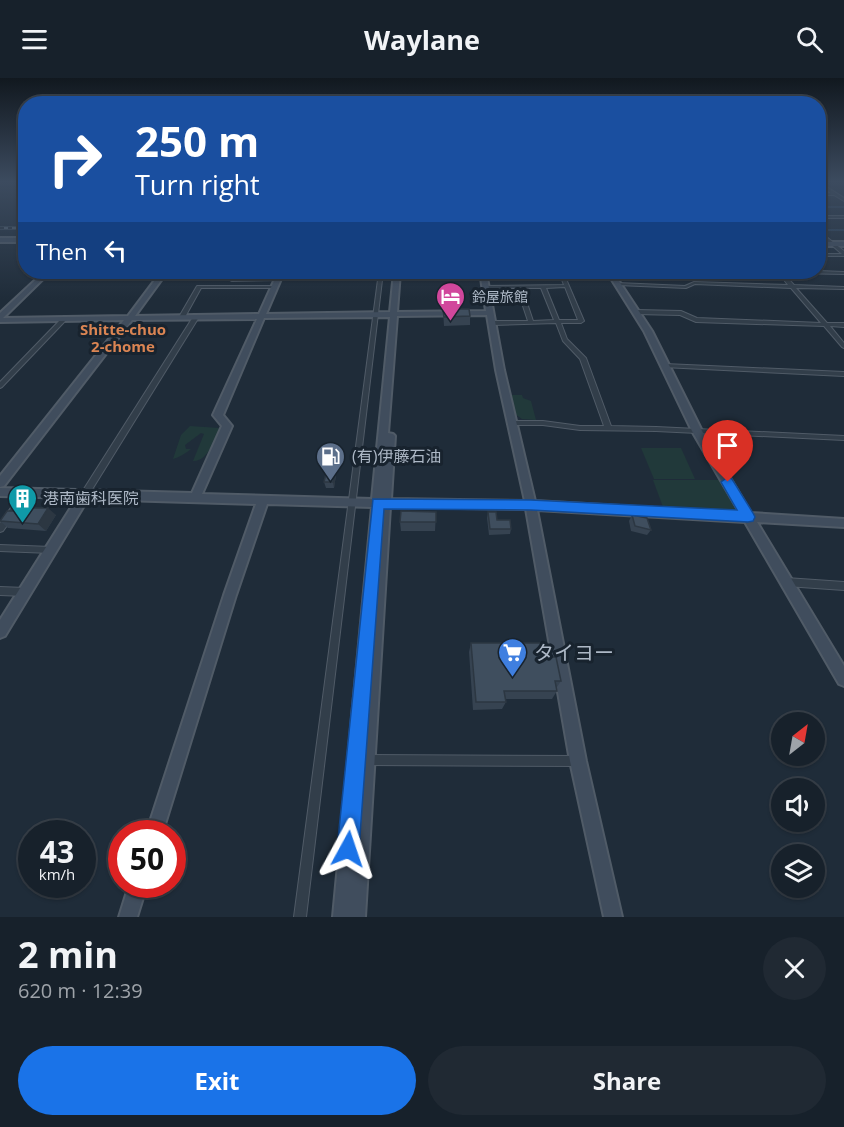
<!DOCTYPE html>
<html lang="en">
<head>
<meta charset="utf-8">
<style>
  :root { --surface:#17212b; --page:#202933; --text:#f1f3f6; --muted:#9ea3a9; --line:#363e47; --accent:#1a73e8 }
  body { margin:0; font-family:"Open Sans","Noto Sans JP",sans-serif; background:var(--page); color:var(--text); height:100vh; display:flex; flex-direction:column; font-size:22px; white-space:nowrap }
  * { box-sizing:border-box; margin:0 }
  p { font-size:20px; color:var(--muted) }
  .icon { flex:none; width:33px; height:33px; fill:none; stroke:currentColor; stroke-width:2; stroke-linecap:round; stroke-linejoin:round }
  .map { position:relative; height:839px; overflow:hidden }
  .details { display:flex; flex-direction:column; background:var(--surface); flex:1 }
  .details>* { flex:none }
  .hud { position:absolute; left:18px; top:18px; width:808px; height:183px; border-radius:24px; box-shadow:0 2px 4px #0004,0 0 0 2px var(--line); background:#1a4fa0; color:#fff; overflow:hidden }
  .needle { width:39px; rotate:31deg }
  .fabs { position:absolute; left:771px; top:634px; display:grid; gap:12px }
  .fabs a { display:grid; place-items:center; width:54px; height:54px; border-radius:50%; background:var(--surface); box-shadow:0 2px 4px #0004,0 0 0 2px var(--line); font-size:30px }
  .speed { position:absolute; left:18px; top:742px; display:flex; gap:12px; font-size:30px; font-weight:700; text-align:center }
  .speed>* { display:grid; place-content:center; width:78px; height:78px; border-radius:50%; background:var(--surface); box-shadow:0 2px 4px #0004,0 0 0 2px var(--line); line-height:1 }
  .speed small { font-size:15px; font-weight:400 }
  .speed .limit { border:9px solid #d22; background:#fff; color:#111 }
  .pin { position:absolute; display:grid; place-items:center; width:51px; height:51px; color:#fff; margin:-62px -26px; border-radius:50% 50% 50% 0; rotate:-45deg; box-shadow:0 0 6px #0007 }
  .pin .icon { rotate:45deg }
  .me { position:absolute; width:66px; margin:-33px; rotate:5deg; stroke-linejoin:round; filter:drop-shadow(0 0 4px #0008) }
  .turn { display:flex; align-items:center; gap:21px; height:126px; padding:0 18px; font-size:27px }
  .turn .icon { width:78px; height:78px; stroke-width:2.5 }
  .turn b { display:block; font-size:42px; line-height:51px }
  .then { display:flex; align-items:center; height:57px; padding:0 18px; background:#0003; gap:12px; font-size:22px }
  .round { display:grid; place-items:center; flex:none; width:63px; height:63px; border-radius:32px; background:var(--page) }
  .head { display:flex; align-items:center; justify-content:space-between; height:102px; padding:0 18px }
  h1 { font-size:36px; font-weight:700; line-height:45px }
  .primary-button { display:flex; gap:12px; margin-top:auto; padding:12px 18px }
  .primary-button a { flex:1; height:69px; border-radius:36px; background:var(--accent); color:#fff; font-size:24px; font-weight:700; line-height:69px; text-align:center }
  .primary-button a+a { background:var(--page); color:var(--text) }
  header { display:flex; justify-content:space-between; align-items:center; height:78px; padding:0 18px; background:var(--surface); font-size:27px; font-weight:700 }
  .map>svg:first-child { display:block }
</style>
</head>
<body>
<header><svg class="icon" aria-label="menu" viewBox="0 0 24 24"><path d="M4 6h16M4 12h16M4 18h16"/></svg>Waylane<svg class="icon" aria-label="search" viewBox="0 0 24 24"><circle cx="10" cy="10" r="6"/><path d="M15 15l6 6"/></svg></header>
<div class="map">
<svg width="844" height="839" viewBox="0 0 844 839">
  <rect width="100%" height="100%" fill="#1f2c39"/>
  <g fill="#21393a">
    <path d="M511,317H522L523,320L531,323L536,342L522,341L515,336Z"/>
    <path d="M190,348L219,350C216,361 207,384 193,383L204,356L201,355L185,367L186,371H191C186,375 180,379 173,381L181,357Z"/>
    <path d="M641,370H681L695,401H654Z"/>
    <path d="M653,402H721L737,430L736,434L663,429Z"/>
  </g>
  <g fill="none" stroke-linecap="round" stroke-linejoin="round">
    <g stroke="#2f4760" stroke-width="1.5">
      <path d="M822,129H844"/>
      <path d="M819,152H844"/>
    </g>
    <defs>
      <g id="street">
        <path d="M819,104L844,120V123L834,117H819V115H831L819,107Z"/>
        <rect x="819" y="138" width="25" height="2"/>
        <path d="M819,153L844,173V178H819V176H842L819,156Z"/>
        <path d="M819,193L844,194V196L793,195L791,194Z"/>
        <path d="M379,194H383L306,839H294Z"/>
        <path d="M559,194H563L584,243L581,245H561L567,261L586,280L611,348L656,349L844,358V362L656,353L580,352L543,347H511L510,345L511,343H543L580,348H604L580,281L563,263L556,245L493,247L490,245L493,243H528L517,210H483V208L564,207ZM565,209L578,242H559L546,210ZM522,210H541L554,242L533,243Z"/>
        <path d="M778,194H782L794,207L844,209V211L796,210L827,245H844V249L830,248L844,265V270L842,269L824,248L696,244L680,237L636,236L633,234L636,232L681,233L697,240L821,245L791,210L695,206L686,210L618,207L616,206L618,205L685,208L694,204L788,207Z"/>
        <path d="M278,200H280V202L232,203L230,202L232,201Z"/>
        <path d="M197,208H275L277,209L275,210H201L185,239L180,240L179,239Z"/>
        <path d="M196,237L199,239L88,418H82L81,416L82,414L193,239Z"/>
        <path d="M62,240L67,241L2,309L0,310V304Z"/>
        <path d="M665,286L844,294V298L663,289L662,288Z"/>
        <path d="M26,412L29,413L30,415L29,417L3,453L0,454V445L23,413Z"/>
        <path d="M0,467L51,469L54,470L55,472L54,474L51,475L0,473Z"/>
        <path d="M786,500L844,504V512L786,508L783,507L782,504L783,501Z"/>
        <path d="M0,509L25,510L28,511L29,514L28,517L25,518L0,517Z"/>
        <path d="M366,677L578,678L582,679L583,683L582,687L578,688L366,687L362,686L361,682L362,678Z"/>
      </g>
      <g id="secondary">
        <rect x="0" y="160" width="26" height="4"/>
        <rect x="819" y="164" width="25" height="4"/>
        <path d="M44,194H50L3,240L128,238L161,194H167L135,238L259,236L278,194H284L266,236L390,234L394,194H400L397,234L486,233L480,194H486L504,292L535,423L740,435L692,353L644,253L607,194H613L652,253L702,353L751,435L844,441V449L757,444L844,588V608L839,606L745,444L537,432L586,683L622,839H604L570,683L526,431L390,429L365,839H333L372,429L267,426L236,517L162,756H146L224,517L256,426L88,421L5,558L0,560V542L77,420L0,418V410L192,415L222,348L213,337L257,241L132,242L4,408L0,409V398L124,242L0,244V235ZM487,237L496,292L525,423L391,421L395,358L393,356L388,355L397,238ZM390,239L372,421L202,416L232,348L223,337L264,240Z"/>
        <path d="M129,807H147L137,839H119Z"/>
      </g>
    </defs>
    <use href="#street" stroke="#505b67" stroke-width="2"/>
    <use href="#secondary" stroke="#505b67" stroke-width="4"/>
    <use href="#street" fill="#323e4a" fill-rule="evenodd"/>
    <use href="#secondary" fill="#404d5d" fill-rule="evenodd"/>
    <defs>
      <path id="rail" d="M0,150H26"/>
    </defs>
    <use href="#rail" stroke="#546271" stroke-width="3"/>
    <use href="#rail" stroke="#18232e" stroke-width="1.5" stroke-dasharray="4" stroke-linecap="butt"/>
  </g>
  <g fill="#364351">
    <path d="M100,194H116L112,198H103Z"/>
    <path d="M443,231L470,238V247L444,248Z"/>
    <path d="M335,391L336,397L334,410H326L324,404Z"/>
    <path d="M436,434L435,453H401L400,444Z"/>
    <path d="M488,434L497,442L511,451L510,456L489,457L487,440Z"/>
    <path d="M56,437L46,453L8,450L0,443V442Z"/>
    <path d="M632,437L651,452L647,457L631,453L629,443Z"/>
    <path d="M471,565L549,579L561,603L557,609V613L552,621H505L506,624L502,631L473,632L469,574Z"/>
  </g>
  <g fill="#2c3742">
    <path d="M110,194H116L112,198Z"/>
    <path d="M335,391L336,397L334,410L333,404Z"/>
    <path d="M48,430L56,437L46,453L38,446Z"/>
  </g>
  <g fill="#3f4e5e" stroke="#2c3742" stroke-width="1.5">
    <path d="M443,231H469L470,238L444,239Z"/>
    <path d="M327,391H335L333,404H324Z"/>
    <path d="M30,430H48L38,446L0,443L7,433H28Z"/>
    <path d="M401,433L436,434V444H400Z"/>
    <path d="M488,434H496L497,442H510L511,451H490Z"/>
    <path d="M632,437L647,440L651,452L635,448Z"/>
    <path d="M471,565H546L549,579H556L561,603H555L557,613H504L506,624H476Z"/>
  </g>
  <linearGradient id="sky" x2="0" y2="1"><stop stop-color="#11181f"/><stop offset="0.47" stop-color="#3c4b5f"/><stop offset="1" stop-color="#3c4b5f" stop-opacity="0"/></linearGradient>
  <rect width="844" height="221" fill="url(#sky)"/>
  <path fill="#1a73e8" stroke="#114b97" stroke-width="1.5" d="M728,399L732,401L753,435L755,439L753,443L748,444L531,432L384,431L359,771L355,779L348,782L340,779L337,771L373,421L531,422L737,432L721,404Z"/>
  <defs>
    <symbol id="hotel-pin" viewBox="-11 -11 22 30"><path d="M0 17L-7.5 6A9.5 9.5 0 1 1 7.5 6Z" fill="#d1479c" stroke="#18232e"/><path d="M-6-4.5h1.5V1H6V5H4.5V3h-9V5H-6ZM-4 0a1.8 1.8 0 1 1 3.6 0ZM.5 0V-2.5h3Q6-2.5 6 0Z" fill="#fff"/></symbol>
    <symbol id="fuel-pin" viewBox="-11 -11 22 30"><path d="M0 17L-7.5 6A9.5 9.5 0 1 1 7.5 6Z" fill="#5c6f8a" stroke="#18232e"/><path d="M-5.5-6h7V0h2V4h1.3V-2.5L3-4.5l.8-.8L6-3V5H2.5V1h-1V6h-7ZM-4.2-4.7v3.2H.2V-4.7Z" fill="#fff"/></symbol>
    <symbol id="building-pin" viewBox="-11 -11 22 30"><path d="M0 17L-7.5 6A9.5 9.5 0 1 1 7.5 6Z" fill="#0f9aa8" stroke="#18232e"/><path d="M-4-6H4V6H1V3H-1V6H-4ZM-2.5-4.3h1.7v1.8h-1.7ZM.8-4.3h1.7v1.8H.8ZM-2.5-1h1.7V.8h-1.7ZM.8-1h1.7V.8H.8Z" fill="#fff"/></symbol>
    <symbol id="supermarket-pin" viewBox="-11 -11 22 30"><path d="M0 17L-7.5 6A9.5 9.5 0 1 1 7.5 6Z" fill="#3f7fe0" stroke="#18232e"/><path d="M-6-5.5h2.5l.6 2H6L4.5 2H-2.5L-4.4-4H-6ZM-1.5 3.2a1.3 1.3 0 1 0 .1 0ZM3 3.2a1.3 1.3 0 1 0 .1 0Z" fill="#fff"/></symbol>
  </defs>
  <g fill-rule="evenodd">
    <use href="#hotel-pin" x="434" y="202" width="33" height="45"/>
    <use href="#fuel-pin" x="314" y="362" width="33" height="45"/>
    <use href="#building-pin" x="6" y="404" width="33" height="45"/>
    <use href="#supermarket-pin" x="496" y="558" width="33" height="45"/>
  </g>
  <g text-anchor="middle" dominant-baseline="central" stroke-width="6" stroke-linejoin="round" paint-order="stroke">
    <g font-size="14" fill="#adb8c6" stroke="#18232e" text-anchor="start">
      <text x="472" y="218">鈴屋旅館</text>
    </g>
    <g font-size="15" font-weight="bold" fill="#db8553" stroke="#18232e">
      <text x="123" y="251">Shitte-chuo<tspan x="123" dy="17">2-chome</tspan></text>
    </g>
    <g font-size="16" fill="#adb8c6" stroke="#18232e" text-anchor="start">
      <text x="352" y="378">(有)伊藤石油</text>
      <text x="43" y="420">港南歯科医院</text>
    </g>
    <g font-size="20" fill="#adb8c6" stroke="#18232e" text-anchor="start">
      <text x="534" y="574">タイヨー</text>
    </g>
  </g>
</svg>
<div class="fabs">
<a><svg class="needle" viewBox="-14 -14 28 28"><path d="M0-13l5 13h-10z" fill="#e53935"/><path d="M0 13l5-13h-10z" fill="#9ea3a9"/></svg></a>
<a><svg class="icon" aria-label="sound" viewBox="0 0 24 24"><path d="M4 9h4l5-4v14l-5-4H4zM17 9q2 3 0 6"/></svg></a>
<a><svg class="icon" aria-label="layers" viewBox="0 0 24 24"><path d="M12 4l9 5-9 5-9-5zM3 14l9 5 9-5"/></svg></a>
</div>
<div class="speed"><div>43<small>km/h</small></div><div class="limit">50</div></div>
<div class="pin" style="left:728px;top:404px;background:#d93025"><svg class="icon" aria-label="arrive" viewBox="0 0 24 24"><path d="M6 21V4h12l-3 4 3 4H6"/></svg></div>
<svg class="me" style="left:348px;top:771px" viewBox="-20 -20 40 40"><path d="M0-17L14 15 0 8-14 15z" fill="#1a73e8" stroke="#fff" stroke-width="4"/></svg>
<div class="hud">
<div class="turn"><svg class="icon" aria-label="right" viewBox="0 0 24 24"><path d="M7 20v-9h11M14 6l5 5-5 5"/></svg><div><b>250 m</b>Turn right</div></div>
<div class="then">Then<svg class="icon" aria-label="left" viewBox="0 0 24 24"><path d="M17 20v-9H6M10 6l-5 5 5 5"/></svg></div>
</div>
</div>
<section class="details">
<div class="head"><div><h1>2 min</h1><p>620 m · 12:39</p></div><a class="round"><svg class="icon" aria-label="close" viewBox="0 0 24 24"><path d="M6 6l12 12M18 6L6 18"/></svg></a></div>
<div class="primary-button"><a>Exit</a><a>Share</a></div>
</section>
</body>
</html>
